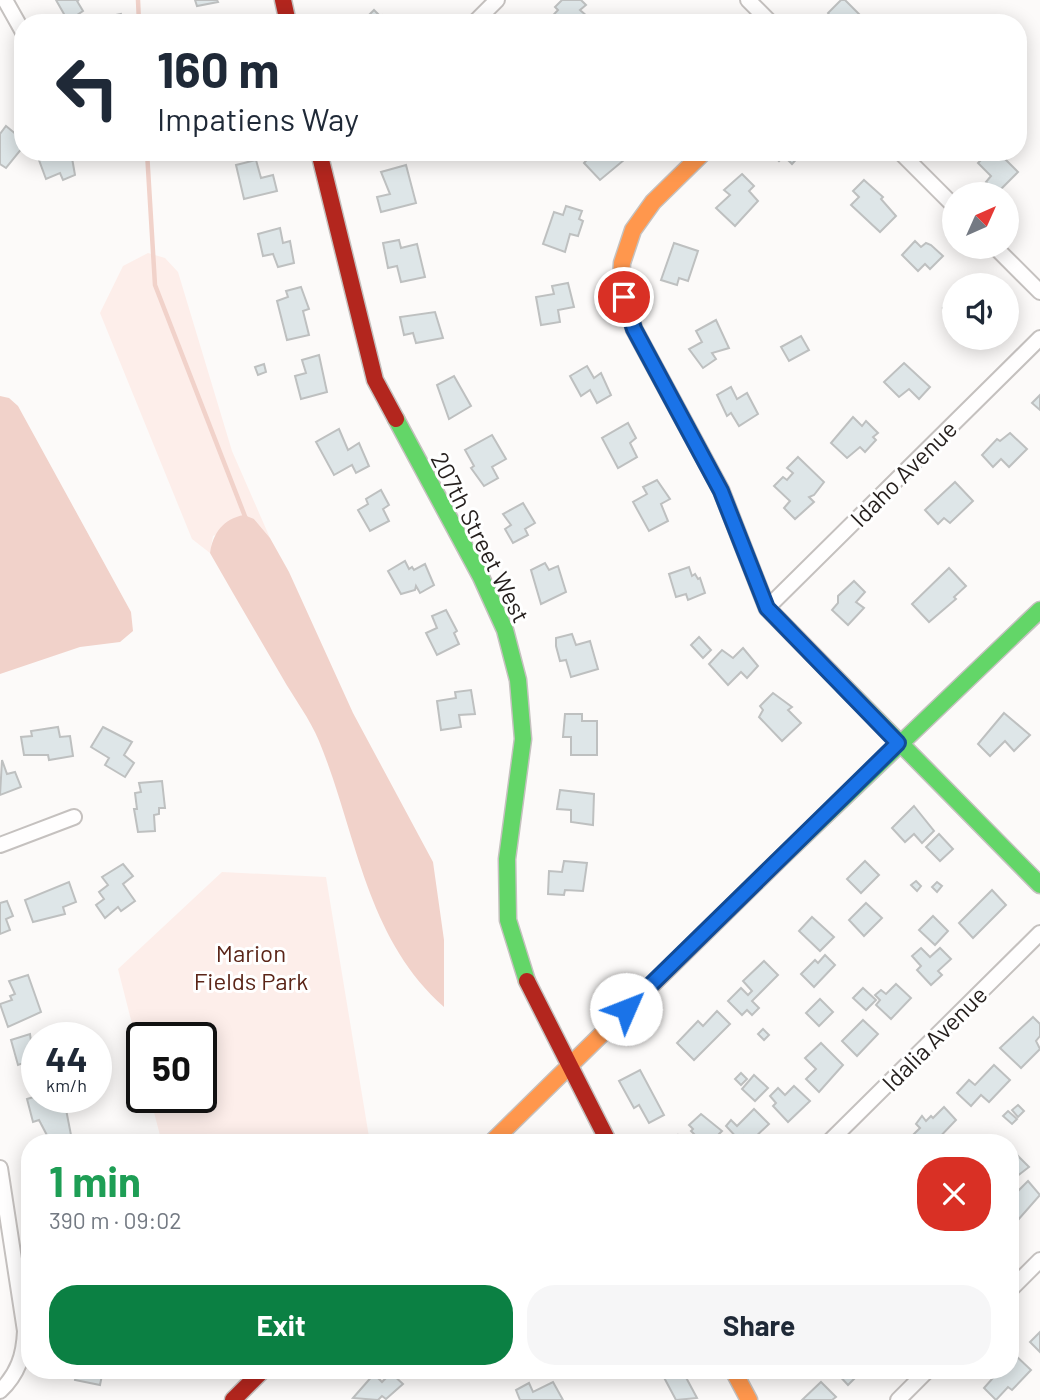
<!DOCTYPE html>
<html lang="en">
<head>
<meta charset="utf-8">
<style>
  :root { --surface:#fff; --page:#f6f6f7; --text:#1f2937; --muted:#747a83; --accent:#0b8043 }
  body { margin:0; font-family:Barlow,sans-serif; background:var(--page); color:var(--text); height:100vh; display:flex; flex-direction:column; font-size:26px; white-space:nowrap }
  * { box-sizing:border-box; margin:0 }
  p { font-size:23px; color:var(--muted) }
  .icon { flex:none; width:38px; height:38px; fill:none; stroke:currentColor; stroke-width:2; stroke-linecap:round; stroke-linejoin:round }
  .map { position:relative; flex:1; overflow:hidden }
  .side { position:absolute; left:21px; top:1134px; width:998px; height:245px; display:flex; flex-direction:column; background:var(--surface); border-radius:28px; box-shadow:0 4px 18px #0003 }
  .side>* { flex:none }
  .guide { position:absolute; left:14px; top:14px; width:1013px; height:147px; border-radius:28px; box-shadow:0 4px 18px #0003; background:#fff; color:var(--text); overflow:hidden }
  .needle { width:46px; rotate:45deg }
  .fabs { position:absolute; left:942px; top:182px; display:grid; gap:14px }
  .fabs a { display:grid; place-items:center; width:77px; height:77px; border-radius:50%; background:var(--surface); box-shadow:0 4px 18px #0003; font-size:35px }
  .speed { position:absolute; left:21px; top:1022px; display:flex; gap:14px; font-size:35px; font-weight:700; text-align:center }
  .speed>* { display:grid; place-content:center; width:91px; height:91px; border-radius:50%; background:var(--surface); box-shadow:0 4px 18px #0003; line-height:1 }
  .speed small { font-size:18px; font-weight:400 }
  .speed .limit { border:4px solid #111; border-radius:10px; background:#fff; color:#111 }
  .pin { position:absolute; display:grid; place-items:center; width:60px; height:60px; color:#fff; margin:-30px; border:4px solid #fff; border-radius:50%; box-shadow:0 2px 7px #0007 }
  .me { position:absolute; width:77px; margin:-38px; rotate:46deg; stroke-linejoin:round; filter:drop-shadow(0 0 5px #0008) }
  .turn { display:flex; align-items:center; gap:24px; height:147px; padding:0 28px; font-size:32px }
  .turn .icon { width:91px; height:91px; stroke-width:2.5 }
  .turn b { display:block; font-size:49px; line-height:60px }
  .round { display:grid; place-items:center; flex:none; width:74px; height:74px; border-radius:28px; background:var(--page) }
  .overview { display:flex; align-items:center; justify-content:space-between; height:119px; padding:0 28px }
  h1 { font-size:42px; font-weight:700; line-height:52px; color:#1e9e55 }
  .primary-button { display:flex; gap:14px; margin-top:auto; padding:14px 28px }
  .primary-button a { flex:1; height:80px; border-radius:28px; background:var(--accent); color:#fff; font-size:28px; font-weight:700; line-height:80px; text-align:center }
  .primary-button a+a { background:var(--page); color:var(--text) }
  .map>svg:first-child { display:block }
</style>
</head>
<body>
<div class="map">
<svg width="1040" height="1400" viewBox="0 0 1040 1400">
  <rect width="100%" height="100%" fill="#fcfaf9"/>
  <g fill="#fdeeea">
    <path d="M148,253L165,258L178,272L232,451L270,538L254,519L213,536L210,553L192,539L100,313L123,266Z"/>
    <path d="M222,872L326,877L370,1143H162L150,1097H201V1038H142V1063L118,969Z"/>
  </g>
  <g fill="#f1d2ca">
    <path d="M0,396L9,398L18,406L131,612L133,631L120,642L80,647L0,674Z"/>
    <path d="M244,515L254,519L270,538L289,572L353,713L433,862L444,940V1007C365,937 357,833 319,741C310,719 294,698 282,677C258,636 234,595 210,553C213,533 223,519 244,515Z"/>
  </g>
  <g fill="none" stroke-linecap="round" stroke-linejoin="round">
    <g stroke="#f1d2ca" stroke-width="4.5">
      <path d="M138,0L139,23"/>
      <path d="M147,152L155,285L246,519"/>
    </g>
  </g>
  <g fill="#dee6e8" stroke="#bec0c0" stroke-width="2">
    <path d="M56,0H79L77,1L83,11L68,21Z"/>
    <path d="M195,0H217L218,2L197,6Z"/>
    <path d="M562,0H581L586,5L580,10L588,17L582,23H546L558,10L555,7Z"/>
    <path d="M841,0H845L867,22L836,23L828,13Z"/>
    <path d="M374,10L381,17L383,15L392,23H361Z"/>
    <path d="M121,14L124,23H102L116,15Z"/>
    <path d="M242,17L243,23H225L224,21Z"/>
    <path d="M6,126L23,140V147L6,168L0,164V134Z"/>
    <path d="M36,152H86L72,158L75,175L63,180L60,173L46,179Z"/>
    <path d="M594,152H616L624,160L600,180L584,163Z"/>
    <path d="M770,152H803L792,164L784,156L779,161Z"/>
    <path d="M989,152H998L1018,172L997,193L986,182L991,176L978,163Z"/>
    <path d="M256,160L261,178L273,175L277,191L244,199L236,165Z"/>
    <path d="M406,165L416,203L381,212L377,197L390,194L381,172Z"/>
    <path d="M742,174L754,186L749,191L758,201L735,226L716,208L730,195L724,190Z"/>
    <path d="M864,180L883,197L881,199L896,216L880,232L851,205L859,197L853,191Z"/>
    <path d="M566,206L582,211L579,219L583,221L578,236L570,234L565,252L543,244L554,212L563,215Z"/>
    <path d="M280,228L283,243L290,241L294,263L278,267L273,254L263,256L258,234Z"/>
    <path d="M399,240L401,248L417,244L425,277L401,282L397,266L388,268L383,243Z"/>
    <path d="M915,241L921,247L926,243L931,245L943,256L930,269L925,264L918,271L902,255Z"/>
    <path d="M674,243L698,251L688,281L679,278L677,285L661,280Z"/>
    <path d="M568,283L574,307L558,310L560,322L541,325L536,297L554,294L552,286Z"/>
    <path d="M301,287L309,309L303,311L309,335L287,340L277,301L288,297L286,291Z"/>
    <path d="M952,299L954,301V319L943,308Z"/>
    <path d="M435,312L443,338L416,343L413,333L404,335L400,317Z"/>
    <path d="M716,320L729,348L712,353L716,359L703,368L689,349L702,342L696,331Z"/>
    <path d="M801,336L809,350L789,361L781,347Z"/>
    <path d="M319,355L327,392L301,399L295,376L306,373L302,360Z"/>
    <path d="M904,363L930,387L919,399L909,389L899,397L884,382Z"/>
    <path d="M264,364L266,372L258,375L255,367Z"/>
    <path d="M587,366L594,378L601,373L611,395L597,403L590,390L581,396L570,376Z"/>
    <path d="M454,376L471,406L449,419L437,385Z"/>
    <path d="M731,387L737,399L747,393L758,414L739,426L731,413L727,416L717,395Z"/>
    <path d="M1040,395V410L1032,403Z"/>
    <path d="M853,417L862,426L866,421L878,433L873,437L876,440L865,452L860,447L847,458L831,443Z"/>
    <path d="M628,423L636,438L630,443L637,457L618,468L602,438Z"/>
    <path d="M339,429L348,450L359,443L369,466L356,473L352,465L334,475L316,442Z"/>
    <path d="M1010,433L1027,449L1009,467L1001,459L993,467L982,455L997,439L1000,441Z"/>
    <path d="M492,435L506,459L492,467L498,478L484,486L471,468L474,466L465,450Z"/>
    <path d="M798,457L824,482L814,495L809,497L814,502L795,519L784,508L790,501L774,486L783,477L787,480L793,473L787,468Z"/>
    <path d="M657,480L670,499L661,504L668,521L649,531L633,502L647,494L643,487Z"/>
    <path d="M955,482L973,501L950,523L944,518L938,524L925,510Z"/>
    <path d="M381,490L389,505L383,509L389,521L370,531L358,510L368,504L366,499Z"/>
    <path d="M523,503L535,523L525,529L528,535L513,543L505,529L511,525L503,514Z"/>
    <path d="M405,561L409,569L412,567L414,570L425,564L434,585L420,593L416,586L415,590L401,594L388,571Z"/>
    <path d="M545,563L549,570L558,566L566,592L541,604L531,570Z"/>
    <path d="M689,567L692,576L695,574L698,579L700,578L705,593L688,600L686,594L676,597L669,574Z"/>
    <path d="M949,568L966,586L954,597L956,599L929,622L912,604Z"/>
    <path d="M854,581L865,592L856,602L864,608L848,625L832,610L838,603V596Z"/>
    <path d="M446,610L457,631L454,633L459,644L437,655L426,633L437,628L432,616Z"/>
    <path d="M572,634L576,645L590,641L598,669L571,677L566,660L560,661L556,646V638Z"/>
    <path d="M699,637L711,650L703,658L691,645Z"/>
    <path d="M743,648L758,666L747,678L741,672L728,685L709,664L722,650L733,658Z"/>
    <path d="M471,690L475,714L459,715L461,727L441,730L437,701L456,698L455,692Z"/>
    <path d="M773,693L792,707L788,710L801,723L782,741L759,717L763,710L760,706Z"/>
    <path d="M1004,713L1030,735L1014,751L1005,741L990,756L978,744Z"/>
    <path d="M565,714H582V721H597V755H571V737H563Z"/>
    <path d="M58,727L60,737L70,736L73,756L49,760L48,755H24L21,737L32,736L31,731Z"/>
    <path d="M103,727L132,742L124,755L134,763L125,777L105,765L109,758L91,747Z"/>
    <path d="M2,760L7,774L15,772L21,787L0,795Z"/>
    <path d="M162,781L165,808H159V814L154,815L155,831L138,832L134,809H137L135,793L141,792L139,783Z"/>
    <path d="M560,790L594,794L593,825L571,822V810L557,809Z"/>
    <path d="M914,806L934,831L922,843L914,834L905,842L892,828Z"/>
    <path d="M939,834L953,849L940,861L926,847Z"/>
    <path d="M564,861L587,863L583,891L565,890L564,895L548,894L549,871L562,872Z"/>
    <path d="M865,861L879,875L861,893L847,879Z"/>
    <path d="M123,864L133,876L123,884L135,901L121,911L118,907L105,918L96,905L104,899L99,892L108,885L102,877Z"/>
    <path d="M916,881L921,886L917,891L911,885Z"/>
    <path d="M69,882L76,902L63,907L65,914L33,922L25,900Z"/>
    <path d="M937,882L942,886L937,892L932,887Z"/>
    <path d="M992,890L1006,905L973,938L959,923Z"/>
    <path d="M7,901L13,916L6,919L10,930L0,934V903Z"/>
    <path d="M866,903L882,918L864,936L849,920Z"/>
    <path d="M933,916L948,931L935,945L919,930Z"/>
    <path d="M812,917L834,937L820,951L799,931Z"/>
    <path d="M921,948L930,957L940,948L951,959L938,971L942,975L931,985L917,970L921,966L912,956Z"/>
    <path d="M825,955L835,965L814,987L801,974L815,960L818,963Z"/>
    <path d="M764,961L778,975L752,1001L759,1008L752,1015L747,1010L742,1015L728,1001L741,988L748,995L752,991L743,981Z"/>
    <path d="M28,975L41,1012L8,1027L0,1004L12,1000L10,996L15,994L9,981Z"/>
    <path d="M896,984L911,998L891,1019L876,1005L880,1000L875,995L881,990L886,994Z"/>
    <path d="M863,988L876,1000L866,1010L853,998Z"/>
    <path d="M820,999L833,1012L819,1026L806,1013Z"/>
    <path d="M717,1011L730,1024L694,1060L677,1043L698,1021L703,1026Z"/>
    <path d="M1033,1017L1040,1024V1036L1036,1041L1040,1049L1021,1068L1000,1048Z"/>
    <path d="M863,1020L878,1034L857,1056L842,1041Z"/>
    <path d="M763,1029L769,1035L764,1040L758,1034Z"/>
    <path d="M30,1034L31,1041L37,1039V1083L30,1086L23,1063L18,1065L11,1040Z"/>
    <path d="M821,1043L843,1065L819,1092L806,1079L816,1069L805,1058Z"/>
    <path d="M994,1065L1010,1080L989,1102L981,1095L971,1106L957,1093L969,1080L975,1085Z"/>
    <path d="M640,1070L664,1115L649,1123L639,1105L634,1108L619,1081Z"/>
    <path d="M741,1073L747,1079L741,1085L735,1079Z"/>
    <path d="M754,1075L768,1088L755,1101L742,1089Z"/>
    <path d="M794,1086L810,1101L788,1122L773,1106L776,1103L770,1096L778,1088L785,1095Z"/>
    <path d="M37,1096L43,1097L45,1104L64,1099L71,1135L50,1141L39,1120L33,1122L27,1099Z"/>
    <path d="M1018,1105L1024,1111L1018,1117L1012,1110Z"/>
    <path d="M944,1107L956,1120L934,1143H916L910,1138L920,1128L916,1124L922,1116L926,1121L931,1116L933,1118Z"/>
    <path d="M754,1109L769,1124L750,1142L743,1135L738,1139L726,1126L731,1120L737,1126Z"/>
    <path d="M1008,1111L1017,1119L1012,1124L1003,1116Z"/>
    <path d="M701,1114L722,1131L710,1143H703L691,1131L693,1129L689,1125Z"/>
    <path d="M678,1135L687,1143H671Z"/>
    <path d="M1017,1155L1029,1167L1012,1180L1010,1162Z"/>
    <path d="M1028,1181L1040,1195L1018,1220L1010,1212V1199Z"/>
    <path d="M1040,1332V1352L1030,1342Z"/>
    <path d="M1015,1355L1031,1370L1012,1390L1008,1387L996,1400L984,1388L1000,1370H1010V1360Z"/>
    <path d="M77,1370H103L100,1385L75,1380Z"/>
    <path d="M660,1370H682L697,1398L676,1400Z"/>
    <path d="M834,1370H863L848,1385Z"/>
    <path d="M391,1373L403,1384L386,1399L382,1396L378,1400L353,1398L374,1374L382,1382Z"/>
    <path d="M553,1382L563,1400H520L516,1390L529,1383L533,1392Z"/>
    <path d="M821,1382L836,1397L832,1400H802Z"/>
  </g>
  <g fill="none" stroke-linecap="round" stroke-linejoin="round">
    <defs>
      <g id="street">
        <path d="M5,0L23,32"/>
        <path d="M748,0L771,23"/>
        <path d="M474,23L497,0"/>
        <path d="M900,152L954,206"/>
        <path d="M995,247L1040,292"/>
        <path d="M767,608L1040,338"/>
        <path d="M0,845L74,817"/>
        <path d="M828,1143L1040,933"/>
        <path d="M0,1168L25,1331C24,1355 18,1374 0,1391"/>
        <path d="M1010,1290L1040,1260"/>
        <path d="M898,1400L928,1370"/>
      </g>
      <g id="fast">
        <path d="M396,419L481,577L505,630L518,680L523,739L507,859L508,920L527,981"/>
        <path d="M830,672L1040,885"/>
        <path d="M777,862L1040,610"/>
      </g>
      <g id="slow">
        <path d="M704,152L653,202L633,230L622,263L621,280L634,329L721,490L767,608L830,672"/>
        <path d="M491,1143L777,862"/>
        <path d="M733,1370L749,1400"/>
      </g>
      <g id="jam">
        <path d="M283,0L288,23"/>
        <path d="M319,152L375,380L396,419"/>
        <path d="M527,981L609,1143"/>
        <path d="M233,1400L263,1370"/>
      </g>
    </defs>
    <use href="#street" stroke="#c5c1bf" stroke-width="18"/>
    <use href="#fast" stroke="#c5c1bf" stroke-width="19"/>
    <use href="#slow" stroke="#c5c1bf" stroke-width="19"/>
    <use href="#jam" stroke="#c5c1bf" stroke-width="19"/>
    <use href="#street" stroke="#fffefe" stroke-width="14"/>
    <use href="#fast" stroke="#63d668" stroke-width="16"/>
    <use href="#slow" stroke="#ff974d" stroke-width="16"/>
    <use href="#jam" stroke="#b3261e" stroke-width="16"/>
  </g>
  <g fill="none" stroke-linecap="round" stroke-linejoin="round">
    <defs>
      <path id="route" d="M624,297L634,329L721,491L767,608L898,743L626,1009"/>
    </defs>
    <use href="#route" stroke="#114b97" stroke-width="18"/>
    <use href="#route" stroke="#1a73e8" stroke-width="12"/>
  </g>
  <g text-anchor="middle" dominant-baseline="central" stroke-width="6" stroke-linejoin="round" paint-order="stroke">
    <g font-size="24" fill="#251f1d" stroke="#fff">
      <text transform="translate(903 473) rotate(-45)">Idaho Avenue</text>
      <text transform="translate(481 537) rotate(63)">207th Street West</text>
      <text transform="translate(934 1038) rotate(-45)">Idalia Avenue</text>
    </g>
    <g font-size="24" fill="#5b2518" stroke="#fff">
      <text x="251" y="952">Marion<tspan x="251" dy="28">Fields Park</tspan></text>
    </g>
  </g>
</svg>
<div class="fabs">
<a><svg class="needle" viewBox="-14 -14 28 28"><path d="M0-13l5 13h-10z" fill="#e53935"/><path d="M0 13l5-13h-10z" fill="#747a83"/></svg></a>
<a><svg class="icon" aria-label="sound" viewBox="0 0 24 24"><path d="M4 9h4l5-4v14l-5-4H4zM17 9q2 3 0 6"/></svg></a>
</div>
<div class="speed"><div>44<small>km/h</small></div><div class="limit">50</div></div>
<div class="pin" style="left:624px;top:297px;background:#d93025"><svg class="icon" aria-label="arrive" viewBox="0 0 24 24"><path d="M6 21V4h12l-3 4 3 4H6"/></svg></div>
<svg class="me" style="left:626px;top:1009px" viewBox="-20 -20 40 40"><circle r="19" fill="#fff"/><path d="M0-13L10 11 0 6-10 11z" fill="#1a73e8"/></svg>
<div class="guide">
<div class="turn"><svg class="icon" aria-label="left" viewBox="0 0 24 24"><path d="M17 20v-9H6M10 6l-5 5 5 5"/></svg><div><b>160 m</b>Impatiens Way</div></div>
</div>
<section class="side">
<div class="overview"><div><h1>1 min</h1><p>390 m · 09:02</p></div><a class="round" style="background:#d93025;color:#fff"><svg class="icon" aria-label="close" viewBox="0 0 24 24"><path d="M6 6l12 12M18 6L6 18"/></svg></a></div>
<div class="primary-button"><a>Exit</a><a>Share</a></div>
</section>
</div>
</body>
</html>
